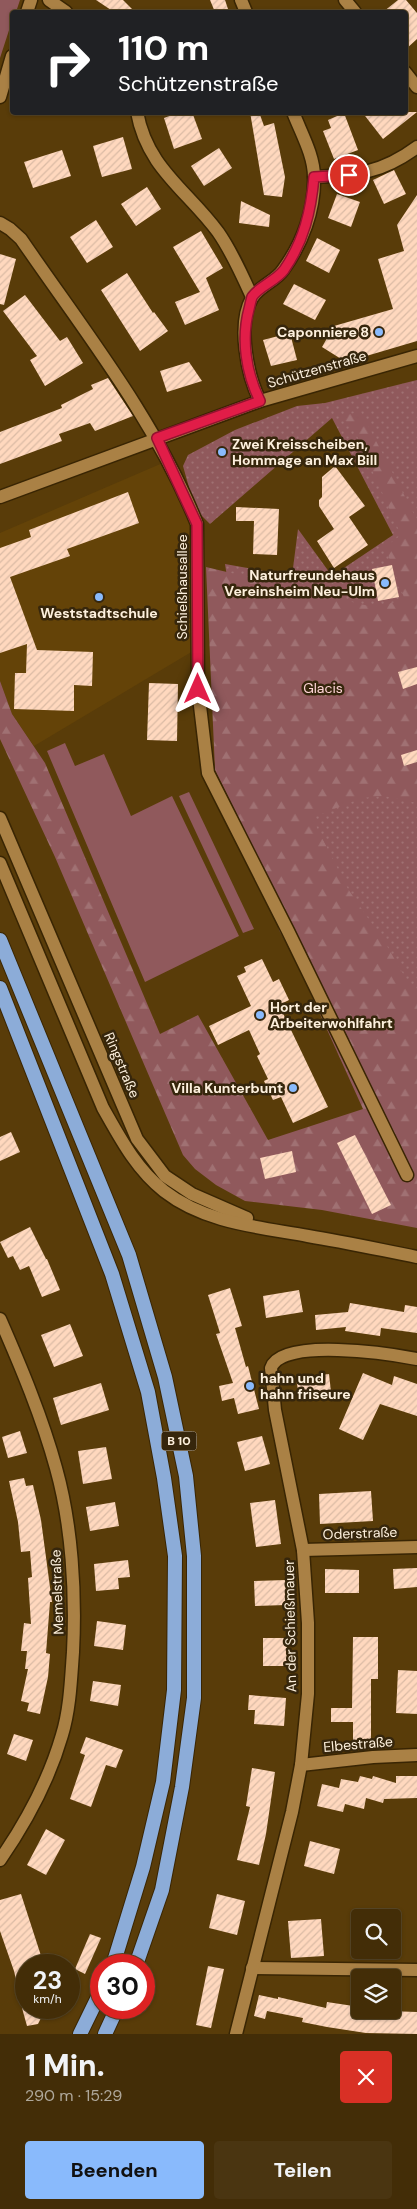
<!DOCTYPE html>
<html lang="de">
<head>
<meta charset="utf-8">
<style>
  :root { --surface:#432d07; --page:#4a3511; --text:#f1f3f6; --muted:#afa89b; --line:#5b4928; --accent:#89bafc }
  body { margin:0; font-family:"DM Sans",sans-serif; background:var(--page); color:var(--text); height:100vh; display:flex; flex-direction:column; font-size:19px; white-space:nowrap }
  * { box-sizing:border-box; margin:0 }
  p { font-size:16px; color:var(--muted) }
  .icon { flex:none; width:28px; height:28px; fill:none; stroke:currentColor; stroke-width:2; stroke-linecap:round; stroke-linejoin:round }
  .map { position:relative; height:2034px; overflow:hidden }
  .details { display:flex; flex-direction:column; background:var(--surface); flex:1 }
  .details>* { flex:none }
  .guide { position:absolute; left:10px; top:10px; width:398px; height:105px; border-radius:5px; box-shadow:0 1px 4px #0004,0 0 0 1px var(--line); background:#202124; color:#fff; overflow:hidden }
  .controls { position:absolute; left:351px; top:1909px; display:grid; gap:10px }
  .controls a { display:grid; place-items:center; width:50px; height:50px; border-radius:5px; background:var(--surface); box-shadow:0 1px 4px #0004,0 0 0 1px var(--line); font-size:25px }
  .speed { position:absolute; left:15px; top:1954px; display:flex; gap:10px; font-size:25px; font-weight:700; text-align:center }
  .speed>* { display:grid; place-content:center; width:65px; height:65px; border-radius:50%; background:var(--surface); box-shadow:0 1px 4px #0004,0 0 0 1px var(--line); line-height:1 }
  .speed small { font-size:12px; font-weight:400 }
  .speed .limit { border:8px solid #d22; background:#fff; color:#111 }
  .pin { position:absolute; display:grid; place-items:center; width:42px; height:42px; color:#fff; margin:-21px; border:2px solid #fff; border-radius:50%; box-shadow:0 1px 5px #0007 }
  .me { position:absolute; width:55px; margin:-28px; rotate:0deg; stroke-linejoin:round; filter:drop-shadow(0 0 4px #0008) }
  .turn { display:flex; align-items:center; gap:18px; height:105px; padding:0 25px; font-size:22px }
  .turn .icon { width:65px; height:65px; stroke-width:2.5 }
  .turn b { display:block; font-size:35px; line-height:42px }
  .round { display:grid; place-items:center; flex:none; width:52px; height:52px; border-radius:5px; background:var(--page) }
  .summary { display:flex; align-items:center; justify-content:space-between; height:85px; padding:0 25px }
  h1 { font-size:30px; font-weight:800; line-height:38px }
  .button { display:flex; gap:10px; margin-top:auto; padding:10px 25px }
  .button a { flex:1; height:58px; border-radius:5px; background:var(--accent); color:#111; font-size:20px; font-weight:800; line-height:58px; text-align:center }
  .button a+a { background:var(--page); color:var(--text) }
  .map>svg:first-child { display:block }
</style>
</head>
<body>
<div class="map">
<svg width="417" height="2034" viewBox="0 0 417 2034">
  <defs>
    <pattern id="grass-dots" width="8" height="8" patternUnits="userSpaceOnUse" patternTransform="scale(1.25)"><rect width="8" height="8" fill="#90595c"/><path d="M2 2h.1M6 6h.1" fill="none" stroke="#a07173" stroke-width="1.8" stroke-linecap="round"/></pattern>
    <pattern id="forest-firs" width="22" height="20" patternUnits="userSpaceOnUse" patternTransform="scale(1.25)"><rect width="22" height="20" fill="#90595c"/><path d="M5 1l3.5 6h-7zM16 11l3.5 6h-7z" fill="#a07173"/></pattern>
    <pattern id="building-hatch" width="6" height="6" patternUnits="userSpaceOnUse" patternTransform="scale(1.25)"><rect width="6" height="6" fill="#ffd8be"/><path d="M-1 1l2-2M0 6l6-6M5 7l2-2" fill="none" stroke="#dbbba5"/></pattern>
  </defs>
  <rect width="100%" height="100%" fill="#593c09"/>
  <path fill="#644308" d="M165,462L193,512L198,648L34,746L12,714L0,681V533Z"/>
  <path fill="url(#grass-dots)" d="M417,380V1013L317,947L232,609L225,564L292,576L298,529L332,576L393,535L332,418L210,524L195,509L183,466L188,455L235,430L297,406L325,403Z"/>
  <path fill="url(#forest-firs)" d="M361,412L417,520V803L384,796L361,798L312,818L348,889L387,946L413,991L417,990V1228L322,1210L245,1201L216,1185L195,1169L183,1155L55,857L0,739V681L12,714L45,763L160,1034L198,1015L268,1140L363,1109L295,959L279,930L261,863L215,770L206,567L373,607L405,600L385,547L401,535L353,427L339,416Z"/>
  <g fill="#90595c">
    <path d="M0,0H20L16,12H12V21L0,58Z"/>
    <path d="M65,743L75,766L104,754L131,816L172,796L239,936L145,982L47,751Z"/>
    <path d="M189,792L254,929L243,933L179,796Z"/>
  </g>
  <g fill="url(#building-hatch)">
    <path d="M96,0H123L135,12H114Z"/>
    <path d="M210,0H225L229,12H215Z"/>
    <path d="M398,0H406L417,13V39L405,50V12H383Z"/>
    <path d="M180,112H192L202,139L174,149L164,118Z"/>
    <path d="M250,112H259L264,126L274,123L285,177L282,197L264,195Z"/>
    <path d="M362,112H417L383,139Z"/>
    <path d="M344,113L358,150L334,159L323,131L331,128L328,120Z"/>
    <path d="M123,137L132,169L102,177L93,146Z"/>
    <path d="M219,148L232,168L204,186L191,166Z"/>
    <path d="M62,150L71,176L33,188L24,162Z"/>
    <path d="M394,170L406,194L384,204L373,180Z"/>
    <path d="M147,187L161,209L136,226L121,204Z"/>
    <path d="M337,194L360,202L351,227L328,218Z"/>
    <path d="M417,195V341L346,362L322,347L334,326L393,309L378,259L404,251L397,225Z"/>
    <path d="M241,201L270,215L269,227L239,223Z"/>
    <path d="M96,220L113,247L87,263L70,237Z"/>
    <path d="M201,231L223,268L206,278L219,310L185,325L175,302L200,292L173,247Z"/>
    <path d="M317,238L340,250L329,273L306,261Z"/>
    <path d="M0,254L16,259L4,305L0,304Z"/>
    <path d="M127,273L153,313L154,312L168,331L140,351L101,290Z"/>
    <path d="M294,284L326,300L315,320L283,304Z"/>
    <path d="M25,295L60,341L67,337L83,363L45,386L30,360L37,356L3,311Z"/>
    <path d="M290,333L297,360L271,366L263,340Z"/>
    <path d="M189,362L202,381L167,392L160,371Z"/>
    <path d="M108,378L133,416L95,431L90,423L59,434L62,441L0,464V432L62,408L61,405L93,389L91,385Z"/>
    <path d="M335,466L365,506L349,517L368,545L334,568L317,541L334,529L319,506V500L322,497V477Z"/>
    <path d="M128,492L139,523L67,549L70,556L10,577L37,650L93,652L92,686L74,685V711L14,709L15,673H26L27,644L0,653V548L31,537L29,530Z"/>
    <path d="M236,507L279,509L277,555L253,554L254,521H236Z"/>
    <path d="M392,565L399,597L378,601L372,569Z"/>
    <path d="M417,667V684L403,689L398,672Z"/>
    <path d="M149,683L178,684L177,741L147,740Z"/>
    <path d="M417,750V762L404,766L401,755Z"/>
    <path d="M262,959L273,982L279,979L289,1000L279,1005L328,1107L293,1123L281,1097L273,1100L264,1081L268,1079L257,1056L260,1054L249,1030L218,1045L209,1026L251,1006L237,976L246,972L244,967Z"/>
    <path d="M11,1132L20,1152L0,1161V1137Z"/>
    <path d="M355,1135L391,1205L372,1214L337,1143Z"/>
    <path d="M292,1151L296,1172L265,1179L260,1158Z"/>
    <path d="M30,1227L46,1259H47L60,1290L42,1297L29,1266L20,1270L13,1256L8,1258L0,1242Z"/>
    <path d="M230,1288L242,1326L235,1328L246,1367L248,1366L259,1409L238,1414L234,1398L222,1401L219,1386L233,1383L216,1334L220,1333L208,1295Z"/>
    <path d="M299,1290L303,1312L266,1318L263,1296Z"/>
    <path d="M350,1303L404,1312L405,1305L417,1307V1333L381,1328L380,1336L345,1331L346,1327L316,1330L315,1315L348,1312Z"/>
    <path d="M70,1324L83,1356L54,1367L41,1335Z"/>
    <path d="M363,1373L392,1385L394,1376L417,1384V1416L380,1404L363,1440L339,1429Z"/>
    <path d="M329,1374L331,1392L299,1396L296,1378Z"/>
    <path d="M101,1383L109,1410L61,1425L53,1398Z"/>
    <path d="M20,1431L27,1453L8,1458L2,1437Z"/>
    <path d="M262,1436L270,1464L245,1471L237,1442Z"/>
    <path d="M106,1447L112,1479L83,1484L78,1451Z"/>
    <path d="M24,1478L26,1486L33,1485L41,1520L52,1602H50L46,1653L50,1654L48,1677L40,1714L27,1711L29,1703L21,1701L28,1669H25L27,1651H21L24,1623L31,1624L28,1578L32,1577L30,1551L21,1552L18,1522L9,1481Z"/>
    <path d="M371,1491L373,1521L320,1524L319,1494Z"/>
    <path d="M275,1500L281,1544L256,1547L250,1503Z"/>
    <path d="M115,1502L119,1526L90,1531L86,1507Z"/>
    <path d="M128,1560L130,1577L118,1578L119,1589L96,1591L94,1564Z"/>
    <path d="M417,1568V1587L394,1589L393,1569Z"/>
    <path d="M325,1569L359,1570V1593H325Z"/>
    <path d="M286,1580V1605L255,1606L254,1581Z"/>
    <path d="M97,1621L126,1625L123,1650L94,1646Z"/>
    <path d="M353,1637H378V1679H371V1741H353V1722H331V1708H352Z"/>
    <rect x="263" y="1638" width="24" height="28"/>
    <path d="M398,1670L417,1671V1714L396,1713Z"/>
    <path d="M93,1681L121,1685L118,1706L90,1701Z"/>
    <path d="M249,1695L286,1698L284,1726L254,1724L255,1710H248Z"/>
    <path d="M14,1734L33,1740L26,1761L7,1754Z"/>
    <path d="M86,1737L123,1750L116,1768L106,1765L91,1807L70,1799L85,1755L80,1753Z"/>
    <path d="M252,1768L275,1772L266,1834L259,1865L237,1860L250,1807L246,1806Z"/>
    <path d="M360,1776L372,1779L373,1776L396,1783V1776H417V1798L384,1799L383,1803L366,1798L364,1809L345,1804L343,1812L317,1806L322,1784L339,1788L341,1779L358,1782Z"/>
    <path d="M46,1829L65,1840L46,1875L27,1865Z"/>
    <path d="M310,1841L340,1849L334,1874L304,1866Z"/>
    <path d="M21,1894L44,1965H26V2004L22,2005L14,1971L0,1931V1900Z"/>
    <path d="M217,1894L245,1901L237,1935L209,1928Z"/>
    <path d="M321,1919L324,1956L291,1958L288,1921Z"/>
    <path d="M90,1934L101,1938L85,1974L75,1969Z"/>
    <path d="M208,1966L224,1969L211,2028L196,2025Z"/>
    <path d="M259,1995L278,1999V1997L326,2008L327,2002L360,2007V2010L417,2012V2034L366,2033L327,2027L302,2022L303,2018L267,2011L265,2019L254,2016Z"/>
    <path d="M22,2008H46L38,2024L27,2026Z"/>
  </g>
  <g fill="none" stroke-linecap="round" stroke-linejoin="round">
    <defs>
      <g id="minor">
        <path d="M49,0L66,12"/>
        <path d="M241,0L246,12"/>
        <path d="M345,0L355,12"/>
        <path d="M27,12L31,0"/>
        <path d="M405,72L417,87"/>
        <path d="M0,97L12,56"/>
        <path d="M137,112C147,168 187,190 218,232C232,252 242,275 252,297"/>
        <path d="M314,177C357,175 382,173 417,147"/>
        <path d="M0,223L10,229L21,239C84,331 155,419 197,524L198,689L208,773L288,931L407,1175"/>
        <path d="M260,401C247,375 237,324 252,298C259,286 276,281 283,270C302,244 315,210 314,177C314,155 301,133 293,112"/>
        <path d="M0,1319C21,1367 42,1417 56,1468C72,1525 76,1593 73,1652C71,1679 70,1709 62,1735C49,1780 27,1821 0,1860"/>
        <path d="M303,1550L417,1547"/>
        <path d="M301,1765L373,1757L417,1755"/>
        <path d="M252,1968L417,1970"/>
        <path d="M236,2034L292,1812L301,1765L308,1694V1623L303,1550L275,1410L271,1368C281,1337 391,1354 417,1359"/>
      </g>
      <path id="tertiary" d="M0,497L260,401L417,356"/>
      <g id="secondary">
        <path d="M0,818L137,1139L165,1176L192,1194L247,1218"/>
        <path d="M0,863L103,1108C120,1138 136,1169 164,1191C205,1223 259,1227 308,1236C345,1242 381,1250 417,1257"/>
      </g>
      <g id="trunk">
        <path d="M0,940L129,1255L165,1377L186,1476L194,1556V1698L182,1787L162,1890L136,1965"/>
        <path d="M0,988L112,1274L148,1392L164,1478L175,1556L174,1690L163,1782L143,1867L113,1965"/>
        <path d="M80,2034L101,1991"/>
        <path d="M105,2034L117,2008"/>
      </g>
    </defs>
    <use href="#minor" stroke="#392503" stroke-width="15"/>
    <use href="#tertiary" stroke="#392503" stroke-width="15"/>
    <use href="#secondary" stroke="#392503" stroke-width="15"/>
    <use href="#trunk" stroke="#392503" stroke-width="16"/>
    <use href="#minor" stroke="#aa8145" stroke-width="12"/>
    <use href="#tertiary" stroke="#aa8145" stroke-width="12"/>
    <use href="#secondary" stroke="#aa8145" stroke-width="12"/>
    <use href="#trunk" stroke="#8cacd8" stroke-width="14"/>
  </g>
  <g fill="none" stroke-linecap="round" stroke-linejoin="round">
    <defs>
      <path id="route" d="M198,689L197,524L157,438L260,401C246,373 241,339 249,309C250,305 251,300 252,297C259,286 276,281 284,270C304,241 311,211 314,177L349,175"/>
    </defs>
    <use href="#route" stroke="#92132f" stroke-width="12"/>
    <use href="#route" stroke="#e11d48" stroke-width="9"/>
  </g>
  <g fill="#89bafc" stroke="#36260c" stroke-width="2">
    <circle cx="379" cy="332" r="5"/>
    <circle cx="222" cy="452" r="5"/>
    <circle cx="385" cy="583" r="5"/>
    <circle cx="99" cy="597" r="5"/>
    <circle cx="260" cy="1015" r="5"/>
    <circle cx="293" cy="1088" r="5"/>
    <circle cx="250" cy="1386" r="5"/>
  </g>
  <g text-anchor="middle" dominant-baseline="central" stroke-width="5" stroke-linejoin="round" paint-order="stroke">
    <rect fill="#36260c" stroke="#c1b39e" stroke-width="1" x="161.5" y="1431.5" width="35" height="19" rx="4"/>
    <g font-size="12" font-weight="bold" fill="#fdf0dd">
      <text x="179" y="1441">B 10</text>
    </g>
    <g font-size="14" font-weight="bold" fill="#fdf0dd" stroke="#36260c" text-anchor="end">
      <text x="369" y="332">Caponniere 8</text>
      <text x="232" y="444" text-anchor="start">Zwei Kreisscheiben,<tspan x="232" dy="16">Hommage an Max Bill</tspan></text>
      <text x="375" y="575">Naturfreundehaus<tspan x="375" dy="16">Vereinsheim Neu-Ulm</tspan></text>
      <text x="99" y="613" text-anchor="middle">Weststadtschule</text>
      <text x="270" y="1007" text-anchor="start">Hort der<tspan x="270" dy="16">Arbeiterwohlfahrt</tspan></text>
      <text x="283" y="1088">Villa Kunterbunt</text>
      <text x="260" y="1378" text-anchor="start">hahn und<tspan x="260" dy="16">hahn friseure</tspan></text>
    </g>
    <g font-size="14" fill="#fdf0dd" stroke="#36260c">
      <text transform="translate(317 369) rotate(-16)">Schützenstraße</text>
      <text transform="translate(182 587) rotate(-90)">Schießhausallee</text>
      <text transform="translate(122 1065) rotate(67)">Ringstraße</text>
      <text transform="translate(360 1533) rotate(-2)">Oderstraße</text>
      <text transform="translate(57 1592) rotate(-92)">Memelstraße</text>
      <text transform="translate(290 1626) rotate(-91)">An der Schießmauer</text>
      <text transform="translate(358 1744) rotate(-5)">Elbestraße</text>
    </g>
    <g font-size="14" fill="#fed4d6" stroke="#36260c">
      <text x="323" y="688">Glacis</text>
    </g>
  </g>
</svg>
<div class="controls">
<a><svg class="icon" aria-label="search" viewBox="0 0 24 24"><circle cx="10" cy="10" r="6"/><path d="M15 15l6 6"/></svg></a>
<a><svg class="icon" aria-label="layers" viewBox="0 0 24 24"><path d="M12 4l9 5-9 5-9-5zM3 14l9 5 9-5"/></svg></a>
</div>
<div class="speed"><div>23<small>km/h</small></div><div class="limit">30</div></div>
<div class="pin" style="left:349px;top:175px;background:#d93025"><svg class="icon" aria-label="arrive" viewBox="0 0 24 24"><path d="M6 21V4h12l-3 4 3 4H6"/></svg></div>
<svg class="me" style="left:198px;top:689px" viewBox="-20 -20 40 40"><path d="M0-17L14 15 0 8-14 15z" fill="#e11d48" stroke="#fff" stroke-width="4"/></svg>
<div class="guide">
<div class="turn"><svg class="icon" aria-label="right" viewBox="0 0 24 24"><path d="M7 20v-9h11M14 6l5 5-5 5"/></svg><div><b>110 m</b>Schützenstraße</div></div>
</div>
</div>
<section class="details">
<div class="summary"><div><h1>1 Min.</h1><p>290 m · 15:29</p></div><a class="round" style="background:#d93025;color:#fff"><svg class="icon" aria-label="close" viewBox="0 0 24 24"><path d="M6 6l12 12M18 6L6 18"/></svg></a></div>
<div class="button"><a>Beenden</a><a>Teilen</a></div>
</section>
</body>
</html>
